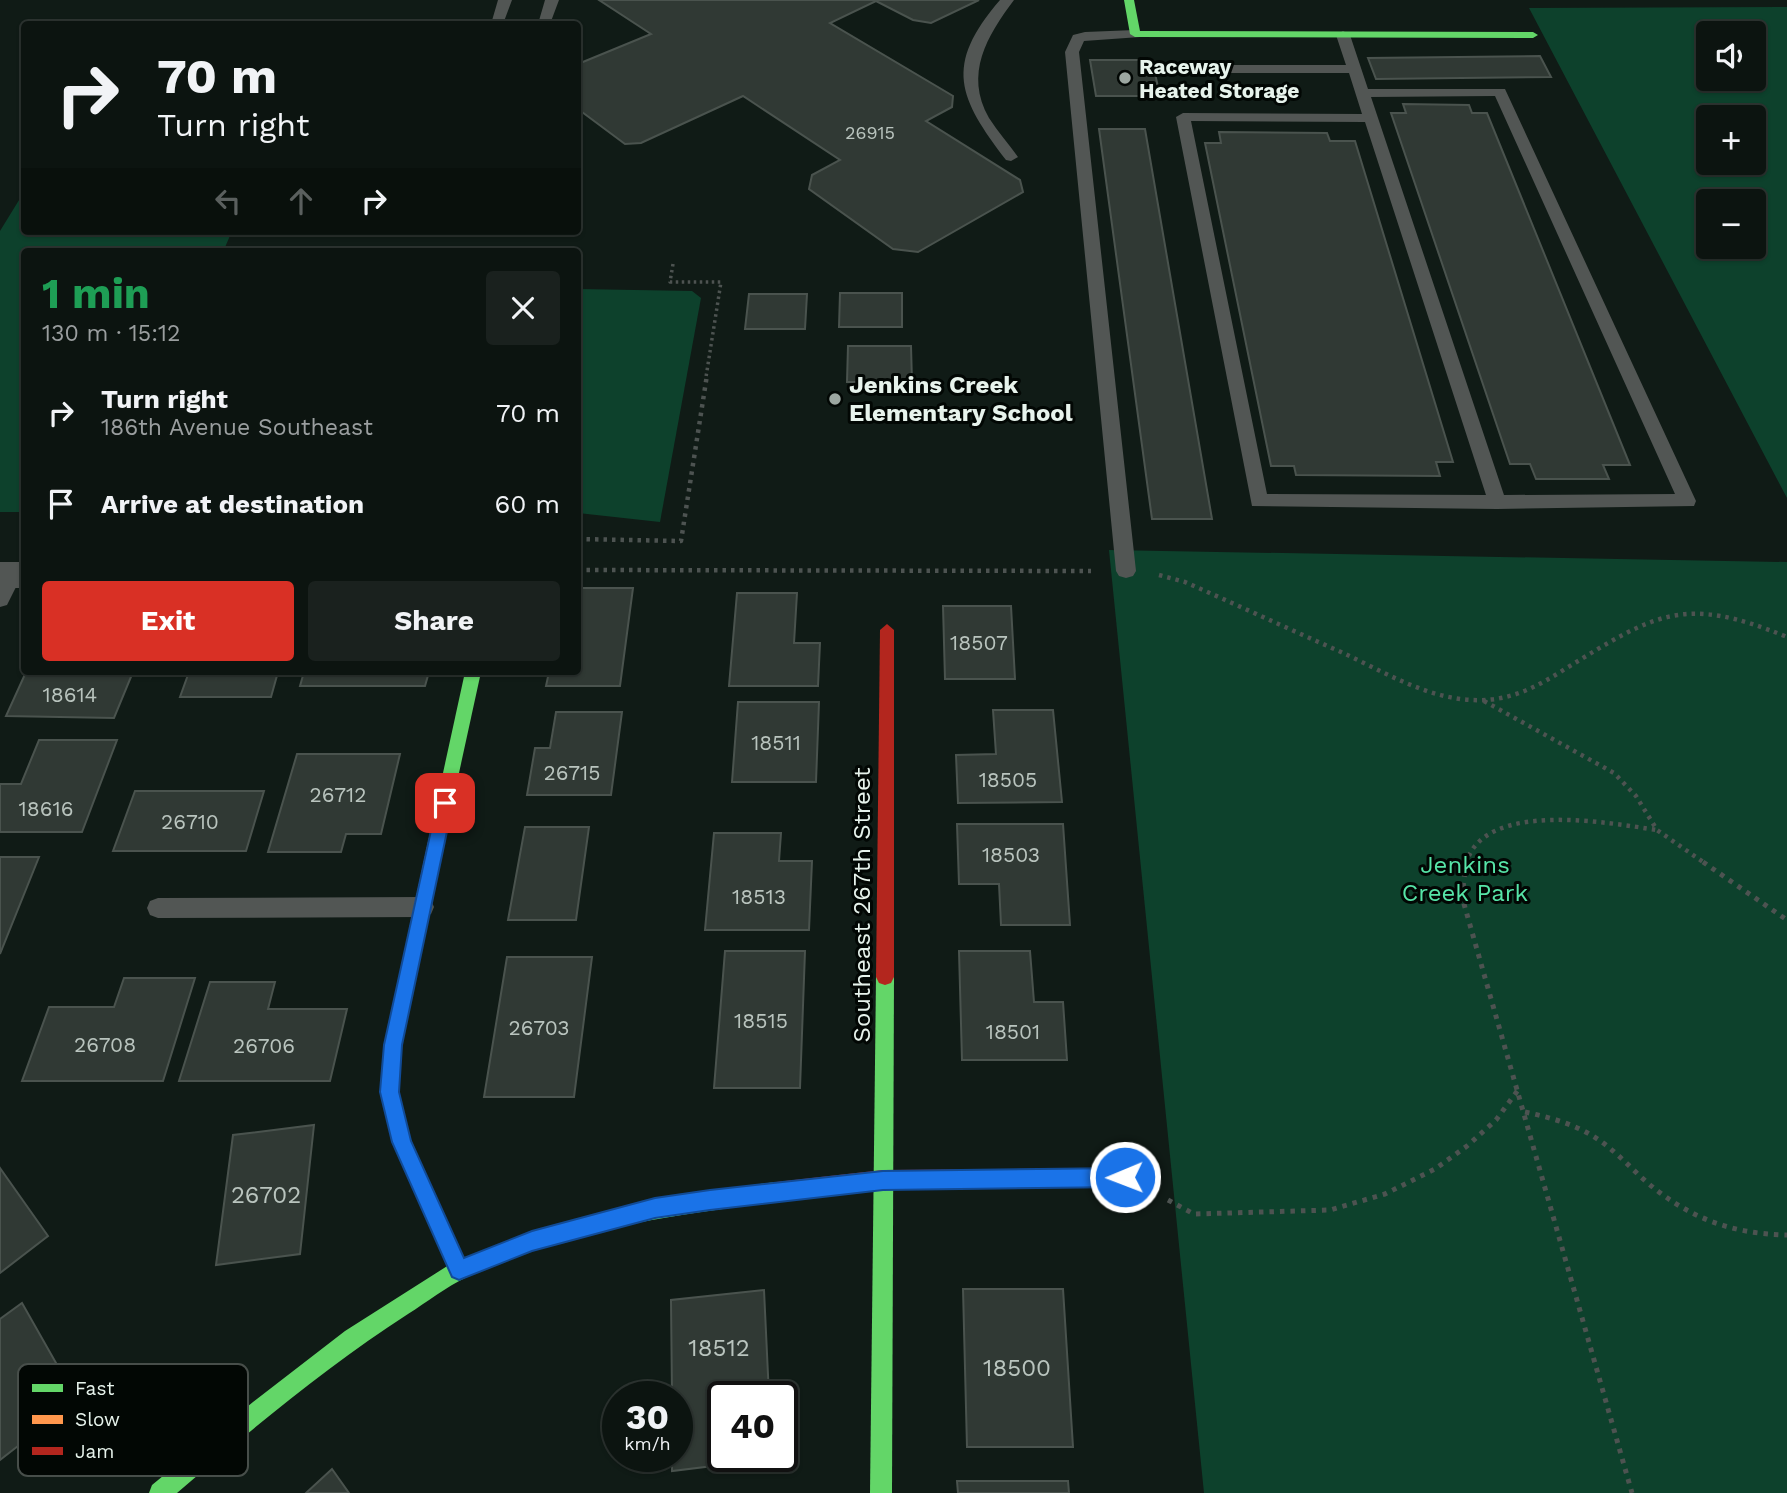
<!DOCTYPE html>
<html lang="en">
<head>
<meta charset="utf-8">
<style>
  :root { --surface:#0c1410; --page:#1a211e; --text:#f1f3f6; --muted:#9a9e9f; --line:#2c3330; --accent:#d93025 }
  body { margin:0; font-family:"Work Sans",sans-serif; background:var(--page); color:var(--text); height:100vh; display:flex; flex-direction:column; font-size:26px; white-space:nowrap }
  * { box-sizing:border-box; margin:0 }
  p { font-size:23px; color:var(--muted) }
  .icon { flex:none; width:38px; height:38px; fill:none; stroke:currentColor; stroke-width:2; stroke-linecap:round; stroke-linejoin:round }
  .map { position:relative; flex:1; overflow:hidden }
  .panel { position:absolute; left:21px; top:248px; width:560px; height:427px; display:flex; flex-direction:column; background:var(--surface); border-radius:7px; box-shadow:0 2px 5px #0004,0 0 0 2px var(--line) }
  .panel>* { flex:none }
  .banner { position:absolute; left:21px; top:21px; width:560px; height:214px; border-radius:7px; box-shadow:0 2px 5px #0004,0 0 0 2px var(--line); background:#0c1410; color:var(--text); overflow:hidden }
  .fabs { position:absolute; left:1696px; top:21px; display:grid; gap:14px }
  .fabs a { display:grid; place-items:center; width:70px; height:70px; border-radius:7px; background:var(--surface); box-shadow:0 2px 5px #0004,0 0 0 2px var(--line); font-size:35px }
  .speed { position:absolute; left:602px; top:1381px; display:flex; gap:14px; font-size:35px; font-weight:700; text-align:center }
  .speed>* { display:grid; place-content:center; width:91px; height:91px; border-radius:50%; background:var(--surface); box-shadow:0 2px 5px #0004,0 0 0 2px var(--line); line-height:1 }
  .speed small { font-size:18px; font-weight:400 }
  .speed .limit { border:4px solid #111; border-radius:10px; background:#fff; color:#111 }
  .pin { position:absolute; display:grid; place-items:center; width:60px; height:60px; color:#fff; margin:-30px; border-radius:14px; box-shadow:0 4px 10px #0006 }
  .me { position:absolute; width:77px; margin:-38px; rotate:269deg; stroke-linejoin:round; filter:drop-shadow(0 0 5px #0008) }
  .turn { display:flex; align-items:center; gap:24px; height:147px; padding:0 21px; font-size:32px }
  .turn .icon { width:91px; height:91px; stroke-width:2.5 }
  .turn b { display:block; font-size:49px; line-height:60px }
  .lanes { display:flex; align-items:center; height:66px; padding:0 21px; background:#0003; justify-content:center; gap:35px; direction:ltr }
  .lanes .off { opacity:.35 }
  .round { display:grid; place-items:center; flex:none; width:74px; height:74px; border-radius:7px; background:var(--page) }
  .summary { display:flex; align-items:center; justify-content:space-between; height:119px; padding:0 21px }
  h1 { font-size:42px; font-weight:700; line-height:52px; color:#1e9e55 }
  .button { display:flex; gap:14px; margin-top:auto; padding:14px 21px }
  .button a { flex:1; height:80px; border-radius:7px; background:var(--accent); color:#fff; font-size:28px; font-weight:700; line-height:80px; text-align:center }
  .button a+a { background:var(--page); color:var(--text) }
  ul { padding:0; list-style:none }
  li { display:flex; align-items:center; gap:21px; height:91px; padding:0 21px }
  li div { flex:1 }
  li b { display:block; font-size:26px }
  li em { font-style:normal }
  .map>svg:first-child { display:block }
</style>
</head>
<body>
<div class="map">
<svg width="1787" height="1493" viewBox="0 0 1787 1493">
  <rect width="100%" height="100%" fill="#101b16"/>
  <g fill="#0d412c" fill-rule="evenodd">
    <path d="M1787,7V498L1529,8ZM1708,33H1754V79H1708ZM1708,117H1754V163H1708ZM1708,201H1754V247H1708Z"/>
    <path d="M24,192V231H232L223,252H24V512H0V231Z"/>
    <path d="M578,289L692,291L701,298L660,522L578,513Z"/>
    <path d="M1109,550L1787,562V1493H1204Z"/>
  </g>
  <g fill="#303934" stroke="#4a534e" stroke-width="2">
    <path d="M599,0H979L931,23L913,20L876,1L830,23L953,96L952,107L926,121L1020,180L1023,192L918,252L893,249L809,189L812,175L840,160L743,96L641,143L625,144L578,109V64L651,34Z"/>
    <path d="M1540,56L1551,77L1376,79L1368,58Z"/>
    <path d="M1090,60H1152L1160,96H1096Z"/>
    <path d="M1403,104L1469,105L1472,113H1487L1630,465H1603L1609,479H1536L1530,464H1510L1391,113H1406Z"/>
    <path d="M1099,129H1145L1212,519H1152Z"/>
    <path d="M1219,132L1327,133L1330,141H1355L1453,462H1436L1440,476L1296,475L1294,466H1271L1205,143H1221Z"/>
    <path d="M840,293H902V327H839Z"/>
    <path d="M749,294H807L805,329H745Z"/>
    <path d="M848,346H911L912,382H847Z"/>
    <path d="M578,588H633L620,686H546L549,672H578Z"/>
    <path d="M737,593H797L794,643H820L818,686H729Z"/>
    <path d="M943,606H1011L1015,679H945Z"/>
    <path d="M26,672L52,673L133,672L114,718L6,716Z"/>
    <path d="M189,672H278L271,697H180Z"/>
    <path d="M304,672H429L425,686H300Z"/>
    <path d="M738,702H819L816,782H732Z"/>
    <path d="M993,710H1053L1062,802L958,803L956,755L996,754Z"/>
    <path d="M556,712H622L611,795H527L535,748H550Z"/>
    <path d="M39,740H117L82,832H0V784H21Z"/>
    <path d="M297,754H400L381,834H346L341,852H268Z"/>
    <path d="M135,791H264L246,851H113Z"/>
    <path d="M957,824H1063L1070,925H1001L999,884H959Z"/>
    <path d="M525,827H589L576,920H508Z"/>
    <path d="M714,833H781L779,861H812L809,930H705Z"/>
    <path d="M0,857H39L0,954Z"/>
    <path d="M725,951H805L800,1088H714Z"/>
    <path d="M959,951H1030L1034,1002H1063L1067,1060H962Z"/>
    <path d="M507,957H592L574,1097H484Z"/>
    <path d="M124,978H195L163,1081H22L49,1007H114Z"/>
    <path d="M210,982H275L268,1009H347L330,1081H179Z"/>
    <path d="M314,1125L300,1254L216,1265L233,1135Z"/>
    <path d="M0,1168L48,1236L0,1273Z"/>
    <path d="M963,1289H1063L1073,1447H967Z"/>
    <path d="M764,1290L769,1396H723V1456H771V1459L672,1471V1456H677V1396H672L671,1300Z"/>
    <path d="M22,1303L77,1400L0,1460V1319Z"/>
    <path d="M332,1469L349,1493H306Z"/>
    <path d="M957,1481H1068L1069,1493H958Z"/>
  </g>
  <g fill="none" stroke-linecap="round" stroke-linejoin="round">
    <path stroke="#4d5351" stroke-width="3.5" stroke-dasharray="2.5 3.5" stroke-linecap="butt" d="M673,264L670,282H721L706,377"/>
    <g stroke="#4d5351" stroke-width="4.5" stroke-dasharray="3.5 5" stroke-linecap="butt">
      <path d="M578,539L681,541L707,375"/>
      <path d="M578,570L1091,571"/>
      <path d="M1159,575L1185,582C1237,605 1289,629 1341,652C1387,673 1433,703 1486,700C1516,698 1540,685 1565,669C1655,614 1683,594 1787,637"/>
      <path d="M1484,701L1614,773L1636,796L1657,830L1706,864"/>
      <path d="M1466,864C1483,799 1610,823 1657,830"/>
    </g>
    <g stroke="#4d5351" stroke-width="5" stroke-dasharray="4.5 6" stroke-linecap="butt">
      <path d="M1466,862L1462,897L1632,1493"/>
      <path d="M1703,862L1787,920"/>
      <path d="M1525,1112C1548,1117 1571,1123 1591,1135C1610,1146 1625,1162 1641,1177C1684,1216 1729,1234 1787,1235"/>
      <path d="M1168,1200L1194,1214L1330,1210L1385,1194L1435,1169L1467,1146L1496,1120L1518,1090"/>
    </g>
    <g fill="#525654" fill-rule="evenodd">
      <path d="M498,0H512L503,24H491Z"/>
      <path d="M545,0H559L550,24H538Z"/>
      <path d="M1000,0H1014C987,36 964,74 989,118C998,132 1009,144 1018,157L1011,161L1006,160C959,98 943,66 1000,0Z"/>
      <path d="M1135,30L1142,34L1140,37L1084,41L1079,52L1136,571L1133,576L1126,578L1119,576L1116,571L1065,52L1073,35L1085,32Z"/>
      <path d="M1343,31L1350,35L1368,89H1505L1696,501L1694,506L1497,509L1252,506L1176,117L1183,113L1362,114L1349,73H1169L1162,69L1169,65H1346L1336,35ZM1495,96L1675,494L1504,495L1371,97ZM1191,121L1365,122L1486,495L1267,494Z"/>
      <path d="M12,568L19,570L22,575L7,605L0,607V580L5,570Z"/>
      <path d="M423,897L431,900L434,907L431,914L423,917L158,918L150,915L147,908L150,901L158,898Z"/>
    </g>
    <rect fill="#525654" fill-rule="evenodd" x="0" y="562" width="24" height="26"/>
    <g fill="#63d668" fill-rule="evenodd">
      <path d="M1124,0H1134L1140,31L1533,32L1538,35L1533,38L1135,37L1130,34Z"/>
      <path d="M465,672H481L452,805L450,810L444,812L438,810L436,805Z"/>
      <path d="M885,969L891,971L894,977L892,1493H870L876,977L879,971Z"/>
      <path d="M776,1182L783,1185L786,1192L783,1199L776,1202C672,1215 563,1230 467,1277C446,1287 427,1302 408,1314C326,1367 251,1430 177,1493H149L152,1485L253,1402L345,1331L452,1263L532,1231L655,1198Z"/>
    </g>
    <path fill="#ff974d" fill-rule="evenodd" d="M444,798L450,800L452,805L402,1045L398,1092L411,1141L469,1270L466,1277L459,1280L452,1277L393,1142L380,1092L384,1045L436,805L438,800Z"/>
    <g fill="#b3261e" fill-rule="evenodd">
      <path d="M887,624L894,630V977L891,983L885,985L879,983L876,977L880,630Z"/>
      <path d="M1125,1168L1132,1170L1135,1177L1132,1184L1125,1186L883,1190L776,1202L769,1199L766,1192L769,1185L776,1182L883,1170Z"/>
    </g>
  </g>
  <path fill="#1a73e8" stroke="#114b97" stroke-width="2" d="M445,796L451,798L453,803L402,1045L399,1092L411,1141L464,1258L532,1231L655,1198L710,1190L883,1171L1125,1168L1132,1171L1135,1177L1132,1184L1125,1187L883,1190L710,1210L655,1218L532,1251L459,1280L452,1277L392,1142L380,1092L384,1045L437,803L439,798Z"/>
  <g fill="#9ca7a1" stroke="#020704" stroke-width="2.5">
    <circle cx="1125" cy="78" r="7"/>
    <circle cx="835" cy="399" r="7"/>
  </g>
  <g text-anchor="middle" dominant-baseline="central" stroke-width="6" stroke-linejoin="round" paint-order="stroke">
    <g font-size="18" fill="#b9c4be">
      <text x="870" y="132">26915</text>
    </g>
    <g font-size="21" font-weight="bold" fill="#e7f3ec" stroke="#020704" text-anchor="start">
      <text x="1139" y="66">Raceway<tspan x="1139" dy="24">Heated Storage</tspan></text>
    </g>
    <g font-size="21" fill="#b9c4be">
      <text x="979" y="642">18507</text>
      <text x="70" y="694">18614</text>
      <text x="776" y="742">18511</text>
      <text x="572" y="772">26715</text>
      <text x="1008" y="779">18505</text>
      <text x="338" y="794">26712</text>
      <text x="46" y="808">18616</text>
      <text x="190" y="821">26710</text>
      <text x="1011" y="854">18503</text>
      <text x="759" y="896">18513</text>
      <text x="761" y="1020">18515</text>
      <text x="539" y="1027">26703</text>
      <text x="1013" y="1031">18501</text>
      <text x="105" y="1044">26708</text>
      <text x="264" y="1045">26706</text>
    </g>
    <g font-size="24" font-weight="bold" fill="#e7f3ec" stroke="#020704" text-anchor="start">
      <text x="849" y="385">Jenkins Creek<tspan x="849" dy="28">Elementary School</tspan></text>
    </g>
    <g font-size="24" fill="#56e4a7" stroke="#020704">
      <text x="1465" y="865">Jenkins<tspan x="1465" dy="28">Creek Park</tspan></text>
    </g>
    <g font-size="24" fill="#e7f3ec" stroke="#020704">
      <text transform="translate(862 905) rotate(-90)">Southeast 267th Street</text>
    </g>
    <g font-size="24" fill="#b9c4be">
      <text x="266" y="1195">26702</text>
      <text x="719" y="1348">18512</text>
      <text x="1017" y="1368">18500</text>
    </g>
  </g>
  <rect x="18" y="1364" width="230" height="112" rx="10" fill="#020704" stroke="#474e4a" stroke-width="2"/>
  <rect x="32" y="1384" width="31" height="8" fill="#63d668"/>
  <rect x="32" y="1415" width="31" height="9" fill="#ff974d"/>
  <rect x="32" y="1447" width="31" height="8" fill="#b3261e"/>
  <g font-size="19" fill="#e7f3ec">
    <text x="75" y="1395">Fast</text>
    <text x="75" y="1426">Slow</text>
    <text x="75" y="1458">Jam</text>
  </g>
</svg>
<div class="fabs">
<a><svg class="icon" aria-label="sound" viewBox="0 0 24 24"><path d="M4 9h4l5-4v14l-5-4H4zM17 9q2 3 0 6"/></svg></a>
<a>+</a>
<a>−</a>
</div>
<div class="speed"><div>30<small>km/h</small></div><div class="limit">40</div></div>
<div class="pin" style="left:445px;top:803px;background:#d93025"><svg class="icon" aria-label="arrive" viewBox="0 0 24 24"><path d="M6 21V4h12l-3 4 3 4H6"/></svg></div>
<svg class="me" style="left:1125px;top:1177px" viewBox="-20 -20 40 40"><circle r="17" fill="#1a73e8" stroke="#fff" stroke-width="3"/><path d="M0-11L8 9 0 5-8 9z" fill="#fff"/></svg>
<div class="banner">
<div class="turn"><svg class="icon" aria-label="right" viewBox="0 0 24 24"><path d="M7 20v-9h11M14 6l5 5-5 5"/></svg><div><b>70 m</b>Turn right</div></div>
<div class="lanes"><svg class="icon off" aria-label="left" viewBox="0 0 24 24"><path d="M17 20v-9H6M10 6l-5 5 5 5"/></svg><svg class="icon off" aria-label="ahead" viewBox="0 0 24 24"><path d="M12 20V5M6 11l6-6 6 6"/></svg><svg class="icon" aria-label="right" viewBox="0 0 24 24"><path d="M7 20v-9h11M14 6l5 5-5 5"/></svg></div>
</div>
<section class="panel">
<div class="summary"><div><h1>1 min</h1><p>130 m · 15:12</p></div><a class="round"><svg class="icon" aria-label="close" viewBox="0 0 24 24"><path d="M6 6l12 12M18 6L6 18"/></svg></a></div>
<ul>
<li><svg class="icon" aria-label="right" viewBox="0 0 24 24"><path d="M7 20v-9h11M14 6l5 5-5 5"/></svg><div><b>Turn right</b><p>186th Avenue Southeast</p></div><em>70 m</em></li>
<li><svg class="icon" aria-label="arrive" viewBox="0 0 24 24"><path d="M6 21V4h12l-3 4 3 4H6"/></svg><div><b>Arrive at destination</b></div><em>60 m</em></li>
</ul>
<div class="button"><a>Exit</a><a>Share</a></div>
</section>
</div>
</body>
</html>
